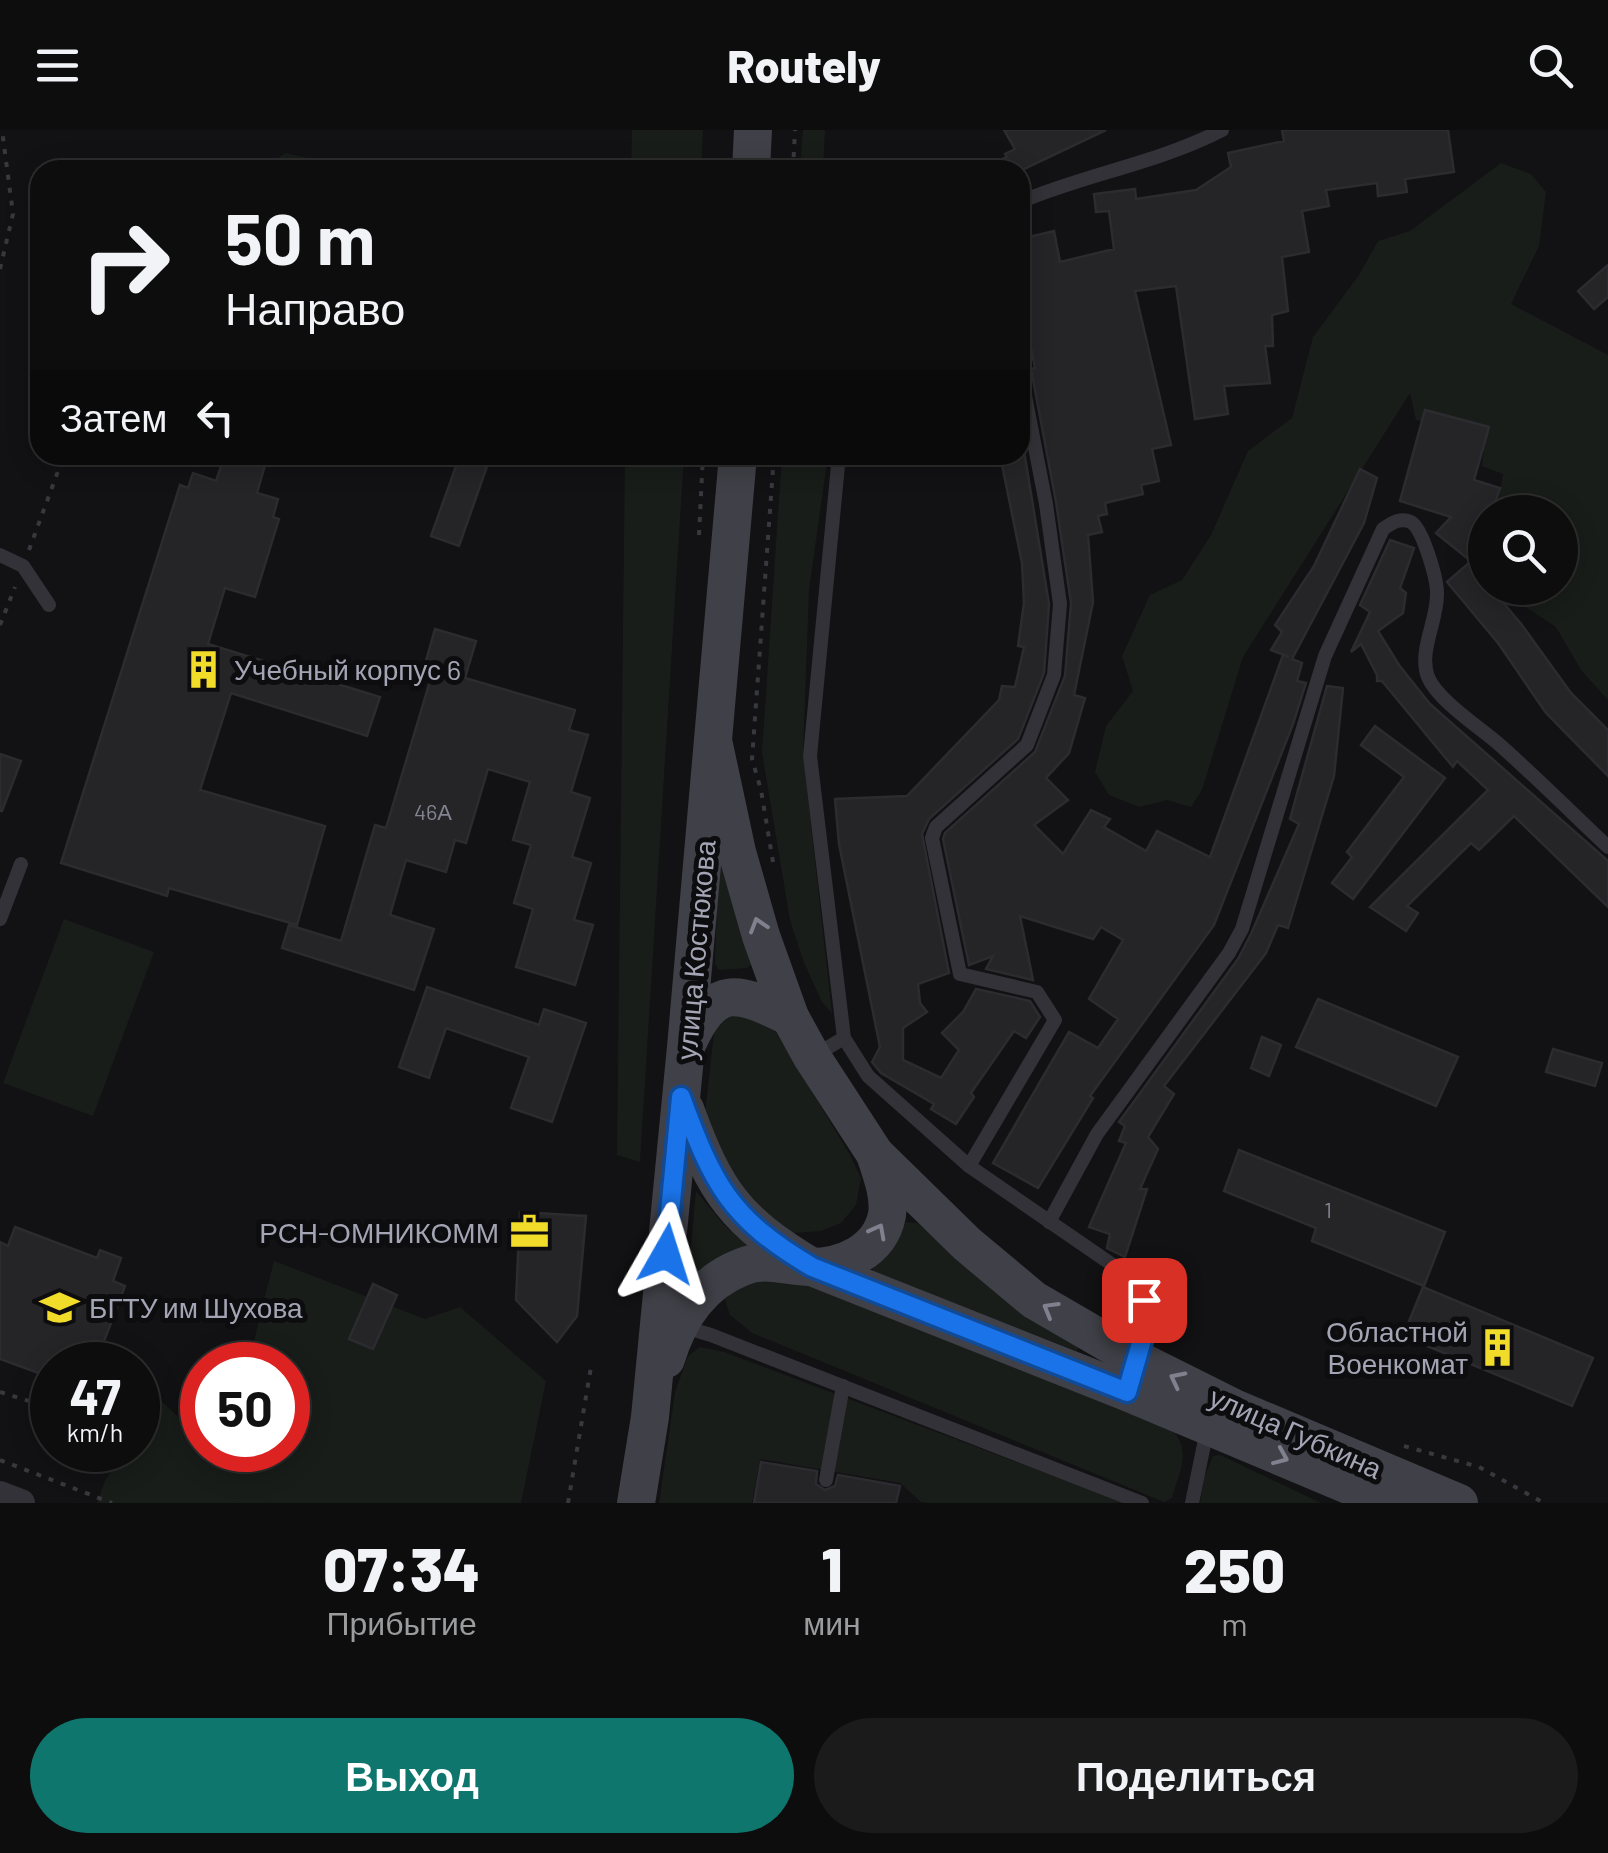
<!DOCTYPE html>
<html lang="ru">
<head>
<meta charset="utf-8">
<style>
  :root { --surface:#0e0d0e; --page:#1c1b1c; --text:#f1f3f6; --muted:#9b9c9e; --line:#2e2d2e; --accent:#0f766e }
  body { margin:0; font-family:Barlow,sans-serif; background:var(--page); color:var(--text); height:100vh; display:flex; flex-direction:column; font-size:38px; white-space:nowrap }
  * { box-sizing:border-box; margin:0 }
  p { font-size:32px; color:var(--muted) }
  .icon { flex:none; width:55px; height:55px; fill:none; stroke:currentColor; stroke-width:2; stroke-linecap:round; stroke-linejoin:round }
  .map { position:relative; height:1373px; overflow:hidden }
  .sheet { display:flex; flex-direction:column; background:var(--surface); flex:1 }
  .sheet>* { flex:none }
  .hud { position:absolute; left:30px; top:30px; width:1000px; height:305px; border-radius:30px; box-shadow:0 5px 25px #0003,0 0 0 2px var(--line); background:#0e0d0e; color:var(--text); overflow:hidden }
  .tools { position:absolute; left:1468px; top:365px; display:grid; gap:20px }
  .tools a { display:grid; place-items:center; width:110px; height:110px; border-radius:50%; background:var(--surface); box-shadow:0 5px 25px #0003,0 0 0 2px var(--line); font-size:50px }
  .speed { position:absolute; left:30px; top:1212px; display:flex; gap:20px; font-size:50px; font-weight:700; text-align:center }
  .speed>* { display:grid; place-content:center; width:130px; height:130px; border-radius:50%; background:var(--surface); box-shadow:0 5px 25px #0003,0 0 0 2px var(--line); line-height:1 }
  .speed small { font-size:25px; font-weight:400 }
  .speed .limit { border:15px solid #d22; background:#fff; color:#111 }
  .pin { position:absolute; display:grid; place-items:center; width:85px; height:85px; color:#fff; margin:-42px; border-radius:20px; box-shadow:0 5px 15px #0006 }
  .me { position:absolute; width:110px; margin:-55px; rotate:6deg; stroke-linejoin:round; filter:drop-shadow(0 0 8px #0008) }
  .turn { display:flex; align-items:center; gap:35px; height:210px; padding:0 30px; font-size:45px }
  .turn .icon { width:130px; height:130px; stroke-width:2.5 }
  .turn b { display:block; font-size:70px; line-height:85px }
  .then { display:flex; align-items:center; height:95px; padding:0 30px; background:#0003; gap:20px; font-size:38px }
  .eta { display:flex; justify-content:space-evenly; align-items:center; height:170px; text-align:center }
  .eta b { font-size:60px; font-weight:800; line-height:70px }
  .cta { display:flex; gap:20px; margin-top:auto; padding:20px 30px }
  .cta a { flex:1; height:115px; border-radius:60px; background:var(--accent); color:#fff; font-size:40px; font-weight:800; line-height:115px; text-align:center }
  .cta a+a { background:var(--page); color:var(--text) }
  header { display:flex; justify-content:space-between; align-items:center; height:130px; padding:0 30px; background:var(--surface); font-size:45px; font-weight:800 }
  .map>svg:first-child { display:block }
</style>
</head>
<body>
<header><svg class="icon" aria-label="menu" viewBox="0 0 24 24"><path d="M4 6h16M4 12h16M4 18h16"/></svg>Routely<svg class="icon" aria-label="search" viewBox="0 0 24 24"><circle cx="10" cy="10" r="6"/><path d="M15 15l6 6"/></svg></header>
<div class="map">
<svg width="1608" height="1373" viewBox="0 0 1608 1373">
  <rect width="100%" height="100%" fill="#121113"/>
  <g fill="#181d1a">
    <path d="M632,0H703L701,40H631Z"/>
    <path d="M803,0H825L823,40H800Z"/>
    <path d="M286,23L334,34L338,40H263L264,36Z"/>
    <path d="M1501,33L1531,44L1546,62L1539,116L1511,174L1608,225V570L1581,540L1556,497L1515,470L1504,458H1560V382H1496L1503,344L1482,336L1485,309L1416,290L1410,263L1243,527L1202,660L1191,677L1167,670L1139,677L1109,665L1095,642L1106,596L1133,561L1122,526L1150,465L1182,450L1211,405L1248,321L1292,288L1313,207L1359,145L1378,111L1410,101Z"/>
    <path d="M625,325H684L640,1032L617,1025Z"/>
    <path d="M782,325H828L809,460L803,624L832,883L822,872L803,830L790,790L762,622Z"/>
    <path d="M719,714L752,834L747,838L719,840L715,834Z"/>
    <path d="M64,789L154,822L93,986L3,953Z"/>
    <path d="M734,882L773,897L850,1025L861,1048L856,1075L841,1093L821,1101L793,1103L763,1087L730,1051L705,983L714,903L720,892Z"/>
    <path d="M696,1061L724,1095L754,1120L715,1131L688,1148Z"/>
    <path d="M905,1092L917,1093L1002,1163L1079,1216L1077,1221L873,1142L871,1133Z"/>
    <path d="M274,1131L425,1189L460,1177L546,1251L521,1373H97L105,1351L125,1320H138V1301L159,1269L202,1309V1320H215L223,1328L226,1320H288V1235H248Z"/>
    <path d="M792,1146L1169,1296C1193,1320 1180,1339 1172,1368L1164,1372L752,1203L730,1185L723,1164L756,1148Z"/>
    <path d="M700,1217L724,1222L1125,1373H927L921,1372L900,1353L760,1329L752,1373H659L675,1262L688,1226Z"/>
    <path d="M1220,1325L1321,1373H1200L1204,1348L1213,1326Z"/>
  </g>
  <g fill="#252427" stroke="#2c2b2f" stroke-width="2.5">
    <path d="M1004,0H1106L1022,40H977L1007,27L1005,24L1015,19Z"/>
    <path d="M1282,0H1448L1454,42L1405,49L1407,62L1378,66L1377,53L1326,60L1329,76L1302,81L1309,122L1282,127L1288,181L1272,185L1273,216H1265L1270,253L1224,256L1228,284L1195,289L1176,156L1135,161L1171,315L1152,319L1159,351L1141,355L1143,364L1105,373L1107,384L1098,386L1102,402L1088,405L1093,472L1074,565L1085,568L1069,623L1046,648L1068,670L1034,695L1063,724L1091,680L1110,689L1104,697L1146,721L1157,701L1210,727L1283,525L1289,527L1271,520L1282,502L1275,495L1314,436L1360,339L1377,348L1364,393L1292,529L1302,533L1297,551L1306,553L1293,594L1214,795L1090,966L1093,968L1038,1058L993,1033L1069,902L1098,918L1118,889L1089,869L1123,810L1101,797L1093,809L1020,786L1033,850L986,839L993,826L969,835L943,709L945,703L1035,622L1065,546L1071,473L1056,372L1031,239L1035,238L1020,160V109L1054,101L1060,132L1114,119L1109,81L1096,82L1094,64L1135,59L1136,69L1196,60L1231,37L1228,23L1284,11Z"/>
    <path d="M1608,135V167L1594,179L1578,161Z"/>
    <path d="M1425,280L1489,297L1474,350L1500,358L1492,382H1485V396L1472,409L1484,419L1472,432L1436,403L1451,387L1400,371Z"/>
    <path d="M1020,296L1049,474L1044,543L1018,609L929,689L922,704L949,843L918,854L920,873L927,882L903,898V930L941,948L959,920L942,903L963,882L976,859L1030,871L1040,887L1026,908L1014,901L971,963L974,967L956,994L931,979L934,974L881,943L872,932L880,917L839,714L835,669L907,666L999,570L1002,556L1015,557L1024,517L1018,516L1024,473L1022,433L1000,325H1020Z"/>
    <path d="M225,325H268L257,363L278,369L273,387L279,389L255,467L225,458L208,514L380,567L367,606L231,563L200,660L325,696L297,795L169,758L167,766L61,733L180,355L188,358L193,343L216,351Z"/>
    <path d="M460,325H491L459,416L431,406Z"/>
    <path d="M1390,410L1414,418L1400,458L1406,463L1403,483L1378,501L1399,535L1430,574L1608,731V777L1514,686L1479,720L1471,713L1407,776L1418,783L1406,801L1370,777L1488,660L1457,631L1453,637L1382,551H1377V545L1361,514L1351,522L1370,482L1360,475Z"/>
    <path d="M1470,432L1485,451V458H1491L1522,495L1571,563L1608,600V646L1546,583L1498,513L1447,452Z"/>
    <path d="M435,499L476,511L465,548L575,580L569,600L588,605L571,662L590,668L572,727L591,733L574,790L593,795L575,855L516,837L533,779L514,773L531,715L513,710L530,652L488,639L466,713L455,710L446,742L406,730L390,785L434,799L414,860L282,818L289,795L341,811L375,695L386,698L433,541L424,538Z"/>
    <path d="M1327,556L1343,558L1334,646L1288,798L1278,795L1266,823L1164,956L1174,964L1148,1007L1158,1019L1140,1059H1147L1125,1127L1107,1118L1110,1104L1089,1097L1126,1013L1119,1011L1125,996L1119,992L1238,829L1251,804L1299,694L1290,689Z"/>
    <path d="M1375,596L1445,648L1353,769L1332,753L1352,727L1347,722L1404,647L1361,615Z"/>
    <path d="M0,624L21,631L2,681H0Z"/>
    <path d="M427,857L539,895L544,879L586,893L552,992L511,978L529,927L446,898L429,948L399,937Z"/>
    <path d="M1318,869L1458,927L1436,976L1296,917Z"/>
    <path d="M1262,907L1281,915L1269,946L1251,938Z"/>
    <path d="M1553,919L1602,933L1595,956L1546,942Z"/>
    <path d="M1239,1020L1445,1102L1424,1156L1312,1111L1316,1098L1224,1061Z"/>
    <path d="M520,1082L586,1086L577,1186L557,1212L516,1170Z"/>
    <path d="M15,1097L97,1128L100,1120L121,1128L113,1151L125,1156L95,1235H52V1248L0,1229V1112L8,1116Z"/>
    <path d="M373,1154L397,1165L373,1219L349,1209Z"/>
    <path d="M1423,1157L1593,1228L1572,1276L1403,1206Z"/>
    <path d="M761,1332L817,1341L816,1354L825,1360L835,1356L838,1345L900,1356L896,1373H754Z"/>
  </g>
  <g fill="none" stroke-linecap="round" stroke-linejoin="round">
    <g stroke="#38393f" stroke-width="4" stroke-dasharray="5 8" stroke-linecap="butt">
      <path d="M793,40L795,0"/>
      <path d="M0,139L13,84L2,0"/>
      <path d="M699,405L703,325"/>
      <path d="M29,420L64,325"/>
      <path d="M0,495L15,457"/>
      <path d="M773,732L761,660L752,629L774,325"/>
      <path d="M0,1262L52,1278"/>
      <path d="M1404,1316L1479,1337L1544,1373"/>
      <path d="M0,1330L112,1373"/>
      <path d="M568,1373L591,1237"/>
    </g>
    <g stroke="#333238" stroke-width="14">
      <path d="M1020,72C1086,44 1158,33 1222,0"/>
      <path d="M0,425L23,436L49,475"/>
      <path d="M0,789L21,734"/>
      <path d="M844,908L868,946L969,1036L1133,1149C1150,1181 1147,1194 1135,1227"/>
      <path d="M812,927L844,908L810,626L839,325"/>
      <path d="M969,1036L1055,890L1037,862L960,844L932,708L936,697L1027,615L1054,545L1060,474L1046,374L1020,240"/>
      <path d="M1049,1092L1097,1004L1229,823L1242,799L1325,526L1383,399C1392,393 1400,387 1411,392C1423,399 1437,449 1437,463C1438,490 1418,521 1428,547C1437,570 1482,599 1501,616C1538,649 1573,684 1608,717"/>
      <path d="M680,1203L694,1200L711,1205L1142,1373"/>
      <path d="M826,1350L843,1256"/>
      <path d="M1192,1373L1207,1300"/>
    </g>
    <path stroke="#333238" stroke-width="28" d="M0,1365L21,1373"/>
    <g stroke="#404048" stroke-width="38">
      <path d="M751,40L753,0"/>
      <path d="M714,615L737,722L761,806L790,887L812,927L875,1024L967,1114L1034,1170L1134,1228L1234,1278L1459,1373"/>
      <path d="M689,910C716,852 739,862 790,887"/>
      <path d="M685,979C715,1062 735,1091 812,1137L1127,1262L1391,1373"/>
      <path d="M666,1229C678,1188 701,1153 742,1137C765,1127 787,1137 810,1137C844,1137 880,1121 887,1085C890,1065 881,1043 875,1024"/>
      <path d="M636,1373L650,1287L686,917L738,325"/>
    </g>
  </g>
  <defs><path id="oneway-chevron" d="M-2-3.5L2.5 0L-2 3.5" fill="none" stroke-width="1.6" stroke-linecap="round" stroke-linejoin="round" transform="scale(2.5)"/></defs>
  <g stroke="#80818e">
    <use href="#oneway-chevron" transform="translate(758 795) rotate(-107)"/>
    <use href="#oneway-chevron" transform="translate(878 1101) rotate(-62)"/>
    <use href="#oneway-chevron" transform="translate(1050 1179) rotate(-150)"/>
    <use href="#oneway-chevron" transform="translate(1177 1249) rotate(-153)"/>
    <use href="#oneway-chevron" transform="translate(1281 1327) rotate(23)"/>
  </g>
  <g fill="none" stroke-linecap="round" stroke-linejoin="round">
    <defs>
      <path id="route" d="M666,1124L681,967C713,1054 729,1088 812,1137L1127,1262L1146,1196L1144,1170"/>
    </defs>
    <use href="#route" stroke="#114b97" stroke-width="25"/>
    <use href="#route" stroke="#1a73e8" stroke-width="18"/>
  </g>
  <defs>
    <symbol id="building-bare" viewBox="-9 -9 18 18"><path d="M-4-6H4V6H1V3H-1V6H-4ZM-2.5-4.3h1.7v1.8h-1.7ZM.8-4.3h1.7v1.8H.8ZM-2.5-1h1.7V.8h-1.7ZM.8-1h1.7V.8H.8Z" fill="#f2dc2a" stroke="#0d0c0e" stroke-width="2.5" paint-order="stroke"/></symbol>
    <symbol id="office-bare" viewBox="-9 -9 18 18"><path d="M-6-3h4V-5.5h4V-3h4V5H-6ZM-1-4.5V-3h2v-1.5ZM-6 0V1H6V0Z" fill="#f2dc2a" stroke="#0d0c0e" stroke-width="2.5" paint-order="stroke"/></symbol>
    <symbol id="university-bare" viewBox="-9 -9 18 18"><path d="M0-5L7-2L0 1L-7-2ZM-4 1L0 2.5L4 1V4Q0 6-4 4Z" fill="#f2dc2a" stroke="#0d0c0e" stroke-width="2.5" paint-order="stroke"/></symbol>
  </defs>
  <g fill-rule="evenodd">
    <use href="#building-bare" x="176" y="512" width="55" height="55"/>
    <use href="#office-bare" x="502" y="1074" width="55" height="55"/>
    <use href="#university-bare" x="32" y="1150" width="55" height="55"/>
    <use href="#building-bare" x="1470" y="1190" width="55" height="55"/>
  </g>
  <g text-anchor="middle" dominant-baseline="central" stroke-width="10" stroke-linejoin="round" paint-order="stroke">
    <g font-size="22" fill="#838390">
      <text x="433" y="681">46А</text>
      <text x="1328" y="1079">1</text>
    </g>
    <g font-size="28" fill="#a3a4b4" stroke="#0d0c0e" text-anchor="start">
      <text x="234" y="539">Учебный корпус 6</text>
      <text x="499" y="1102" text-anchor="end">РСН-ОМНИКОММ</text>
      <text x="89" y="1177">БГТУ им Шухова</text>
      <text x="1468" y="1201" text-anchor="end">Областной<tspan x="1468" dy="32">Военкомат</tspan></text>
    </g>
    <g font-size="28" fill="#a3a4b4" stroke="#0d0c0e">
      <text transform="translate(695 820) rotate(-85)">улица Костюкова</text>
      <text transform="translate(1296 1302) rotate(24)">улица Губкина</text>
    </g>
  </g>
</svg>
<div class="tools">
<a><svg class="icon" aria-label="search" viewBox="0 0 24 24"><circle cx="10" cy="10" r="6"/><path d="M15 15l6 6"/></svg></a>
</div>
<div class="speed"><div>47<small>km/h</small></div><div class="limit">50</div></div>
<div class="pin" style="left:1144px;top:1170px;background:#d93025"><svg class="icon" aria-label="arrive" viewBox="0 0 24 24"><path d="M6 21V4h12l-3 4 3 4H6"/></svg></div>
<svg class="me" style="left:666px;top:1124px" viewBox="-20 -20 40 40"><path d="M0-17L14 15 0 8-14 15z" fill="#1a73e8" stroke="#fff" stroke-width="4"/></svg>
<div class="hud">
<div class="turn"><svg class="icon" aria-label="right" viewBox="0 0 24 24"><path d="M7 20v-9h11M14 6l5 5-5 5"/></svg><div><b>50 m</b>Направо</div></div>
<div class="then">Затем<svg class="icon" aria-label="left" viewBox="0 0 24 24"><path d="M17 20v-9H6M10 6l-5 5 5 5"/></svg></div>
</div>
</div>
<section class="sheet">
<div class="eta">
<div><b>07:34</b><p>Прибытие</p></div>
<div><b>1</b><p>мин</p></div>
<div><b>250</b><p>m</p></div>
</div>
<div class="cta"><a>Выход</a><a>Поделиться</a></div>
</section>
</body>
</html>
